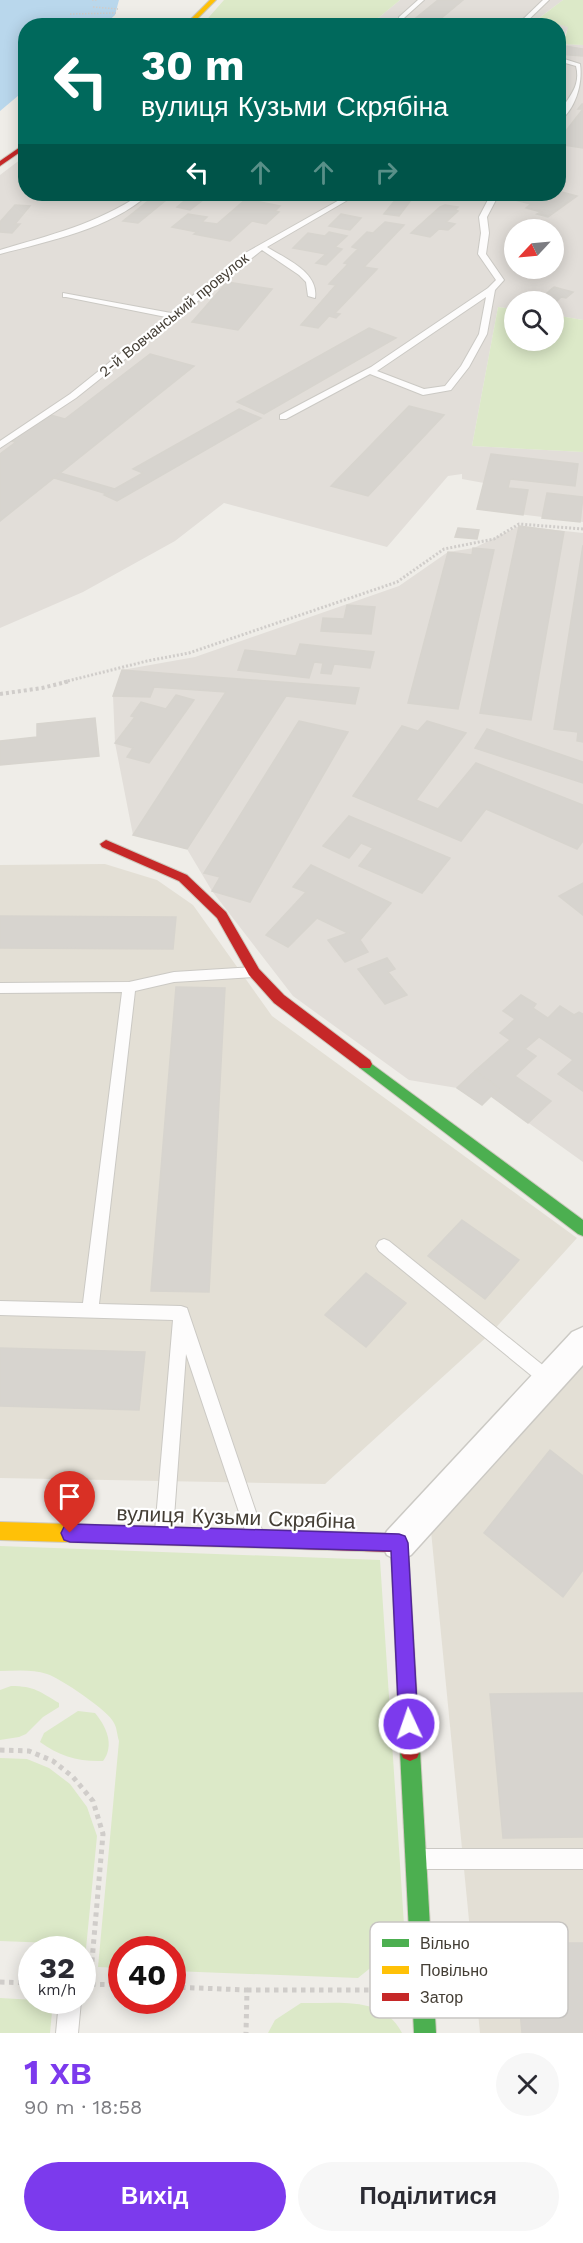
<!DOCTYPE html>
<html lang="uk">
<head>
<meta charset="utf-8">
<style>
  :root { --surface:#fff; --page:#f7f7f7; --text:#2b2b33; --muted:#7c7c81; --accent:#7c3aed }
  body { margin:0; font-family:"Work Sans",sans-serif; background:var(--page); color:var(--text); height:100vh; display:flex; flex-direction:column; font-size:22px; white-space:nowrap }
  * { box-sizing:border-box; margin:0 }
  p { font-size:20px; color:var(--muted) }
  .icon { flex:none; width:33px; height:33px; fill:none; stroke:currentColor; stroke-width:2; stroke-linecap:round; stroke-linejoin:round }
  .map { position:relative; height:2033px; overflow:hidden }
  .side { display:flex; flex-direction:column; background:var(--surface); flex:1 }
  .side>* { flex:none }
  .guide { position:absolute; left:18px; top:18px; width:548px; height:183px; border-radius:24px; box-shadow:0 3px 15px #0003; background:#00695c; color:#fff; overflow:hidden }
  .needle { width:39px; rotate:244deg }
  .controls { position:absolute; left:504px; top:219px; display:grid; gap:12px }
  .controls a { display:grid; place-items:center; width:60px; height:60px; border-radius:50%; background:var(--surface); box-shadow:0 3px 15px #0003; font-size:30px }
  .speed { position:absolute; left:18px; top:1936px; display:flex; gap:12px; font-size:30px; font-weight:700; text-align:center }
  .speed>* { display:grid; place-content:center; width:78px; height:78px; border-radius:50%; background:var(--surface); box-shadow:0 3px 15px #0003; line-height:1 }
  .speed small { font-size:15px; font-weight:400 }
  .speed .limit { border:9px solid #d22; background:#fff; color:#111 }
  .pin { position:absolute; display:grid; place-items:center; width:51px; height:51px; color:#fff; margin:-62px -26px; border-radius:50% 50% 50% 0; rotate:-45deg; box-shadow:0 0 6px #0007 }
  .pin .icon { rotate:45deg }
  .me { position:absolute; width:66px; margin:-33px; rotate:357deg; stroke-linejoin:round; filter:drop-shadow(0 0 4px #0008) }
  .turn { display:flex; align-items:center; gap:21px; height:126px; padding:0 24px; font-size:27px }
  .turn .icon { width:78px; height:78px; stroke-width:2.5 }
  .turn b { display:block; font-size:42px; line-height:51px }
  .lanes { display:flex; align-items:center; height:57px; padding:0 24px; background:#0003; justify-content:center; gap:30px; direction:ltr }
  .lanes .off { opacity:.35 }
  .round { display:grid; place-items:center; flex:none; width:63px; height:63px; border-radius:32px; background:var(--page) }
  .overview { display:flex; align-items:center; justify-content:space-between; height:102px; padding:0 24px }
  h1 { font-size:36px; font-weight:700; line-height:45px; color:var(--accent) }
  .primary-button { display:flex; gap:12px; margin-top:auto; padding:12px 24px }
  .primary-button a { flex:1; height:69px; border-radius:36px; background:var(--accent); color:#fff; font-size:24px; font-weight:700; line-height:69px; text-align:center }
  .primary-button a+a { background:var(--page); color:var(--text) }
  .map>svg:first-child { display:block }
</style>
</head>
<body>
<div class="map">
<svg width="583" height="2033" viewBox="0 0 583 2033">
  <rect width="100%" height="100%" fill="#efede8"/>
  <g fill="#e3dfd5">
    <path d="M105,864L157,880L193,905L272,1016L577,1238L491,1333L325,1484L0,1478V865Z"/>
    <path d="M583,1363V2033H480L431,1531Z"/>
  </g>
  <g fill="#e2ded9" fill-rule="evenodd">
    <path d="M400,0H563L539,18L569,27L559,44L583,45V320L554,315V302H514V309L498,307L472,446L583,452V522L477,509L484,483L462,479V474L448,476L387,547L224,503L175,541L83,592L0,628V175L25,156L26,194H558V26H391L377,19ZM514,230H554V268H514Z"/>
    <path d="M519,526L583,533V1162L491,1096L482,1105L457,1088L409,1080L293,996L212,891L187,849L133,835L115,743L113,696L122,670L195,657L399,586L448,552L474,548Z"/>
  </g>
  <g fill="#dce9c8">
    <path d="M224,0H400L377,19L391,25H202Z"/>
    <path d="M563,0H583V45L559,44L566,35L568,27L538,19Z"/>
    <path d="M498,307L514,309V340H554V315L583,320V452L472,446Z"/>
    <path d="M0,1546L380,1560L405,1940L358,1978L173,1971L172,1950H122L121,1968L98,1967L119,1741C117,1735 117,1728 114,1723C109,1711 60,1678 47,1674C32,1669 15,1671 0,1671Z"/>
    <path d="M11,1686C35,1686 40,1692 59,1703V1707L43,1717L26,1734L19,1737L0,1740V1690Z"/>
    <path d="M78,1711L95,1713C106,1726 115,1745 103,1761C79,1762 59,1756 40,1742L44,1733Z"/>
    <path d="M0,1758L27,1759L49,1768L70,1784L87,1807L97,1836L84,1969L82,1950H57L52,1943L0,1941Z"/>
    <path d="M0,1998L53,2001L50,2033H0Z"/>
    <path d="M301,2003C337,2004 383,1995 402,2033H268L275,2020Z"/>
  </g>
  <path fill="#b9d7ec" d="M0,0H119L115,15L104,25L26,26L25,90L0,111Z"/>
  <g fill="#d7d4cf" stroke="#d7d4ce" stroke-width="1.5">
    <path d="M438,0H463L433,25L411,22Z"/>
    <path d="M558,45L583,49V56L558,54Z"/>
    <path d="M582,104H583V148L558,144V141L583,109H578Z"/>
    <path d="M558,191L577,196L548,217L537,214L541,212L526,208L531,204L507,198L514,194H558Z"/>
    <path d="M157,194L171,196L138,223L123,221Z"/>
    <path d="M400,194L414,196L399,216L384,214Z"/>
    <path d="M189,197L203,200L190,210L177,207Z"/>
    <path d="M246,199L280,206L275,211L279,212L266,224L252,221L230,241L194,234L197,232L172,227L188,214L207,217L202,222L217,224Z"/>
    <path d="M15,205L30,206L15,224H20L12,233L0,232V222Z"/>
    <path d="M445,205L458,207L455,210L458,211L446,222L455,224L448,230L439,229L430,237L411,233L440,207Z"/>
    <path d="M341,214L361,218L350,230L329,226Z"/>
    <path d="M385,222L404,225L364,267L377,269L335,313L340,314L336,318L329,316L318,328L301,325L336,285L329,284L348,264L344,263L358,249L352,247L367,232L373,233Z"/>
    <path d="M329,232L347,236L335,247L342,249L326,265L316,263L326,254L293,248L308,233L325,236Z"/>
    <path d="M227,282L272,289L238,330L192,322Z"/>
    <path d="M554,287L573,292L566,298L561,297L555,303L540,299Z"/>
    <path d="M369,328L396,338L264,414L237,402Z"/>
    <path d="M150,354L194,366L0,521V454L16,442L11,441L47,414L65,419Z"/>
    <path d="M409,406L444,415L368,496L331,486Z"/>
    <path d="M239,409L261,418L117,501L104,495L143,473L133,469Z"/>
    <path d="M491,454L578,464L575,486L510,479L508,488L528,490L523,515L477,509Z"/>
    <path d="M60,473L115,489L107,494L54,478Z"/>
    <path d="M547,493L583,497L580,522L542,518Z"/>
    <path d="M519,526L564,532L531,720L480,713Z"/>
    <path d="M458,528L479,530L477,539L455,537Z"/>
    <path d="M583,545V742L577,741L578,732L554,729Z"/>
    <path d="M473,548L494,550L458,709L408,703L448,552L472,555Z"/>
    <path d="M347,605L375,607L371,634L321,631L323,618L344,619Z"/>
    <path d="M300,644L374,652L370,668L334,664L331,674L321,673L323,663L314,662L309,678L238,670L245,650L296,656Z"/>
    <path d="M122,670L359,688L355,704L286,696L187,849L133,835L226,692L154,687L150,697L113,696Z"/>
    <path d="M176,695L194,700L149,763L127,757L133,748L115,743L135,717L131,716L141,702L166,709Z"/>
    <path d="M95,718L99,756L0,765V741L37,737V724Z"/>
    <path d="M299,721L348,732L250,902L212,891L220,877L204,873Z"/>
    <path d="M427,721L466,733L416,800L438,809L476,763L583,805V841L577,849L486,809L461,841L353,796L402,726L418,731Z"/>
    <path d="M487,729L583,762V783L475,748Z"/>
    <path d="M349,816L450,858L422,893L359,866L373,848L361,843L349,858L323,846Z"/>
    <path d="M311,865L391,903L360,940L368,952L345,962L328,940L348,933L317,918L288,947L266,935L306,892L293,887Z"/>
    <path d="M583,883V915L559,896Z"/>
    <path d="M0,916L176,917L173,949L0,948Z"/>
    <path d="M387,958L395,969L388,972L407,995L385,1004L358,969Z"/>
    <path d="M176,987L225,988L209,1292L151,1291Z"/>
    <path d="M521,995L536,1004L533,1008L548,1018L560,1006L574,1015L579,1012L583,1014V1091L558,1074L573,1060L539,1037L525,1049L536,1056L515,1076L551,1101L528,1123L491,1096L499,1088L475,1071L510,1040L500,1033L515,1019L503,1011Z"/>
    <path d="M475,1071L499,1088L482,1105L457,1088Z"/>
    <path d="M462,1220L519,1260L485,1299L428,1256Z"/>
    <path d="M366,1273L406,1303L366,1347L325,1315Z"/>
    <path d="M0,1348L145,1352L139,1410L0,1406Z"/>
    <path d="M550,1450L583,1476V1570L563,1597L484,1533Z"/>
    <path d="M583,1693V1837L503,1838L490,1694Z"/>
    <path d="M514,1943H583V2033H522Z"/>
  </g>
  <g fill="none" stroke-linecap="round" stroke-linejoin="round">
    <defs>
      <g id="lane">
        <path d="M418,0H424L404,18L406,26H400L399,17Z"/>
        <path d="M543,0H549L522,26H516Z"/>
        <path d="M558,57L580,64C583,84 575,111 558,122C558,103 583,93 576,66L558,61Z"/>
        <path d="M141,194H149C110,229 49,241 0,254V250C50,235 97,224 141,194Z"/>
        <path d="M350,194H358L267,247C286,259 319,272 315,298L308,296L306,282L299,275L262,250L76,398L0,448V441L70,394L166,317L66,297H63V293L171,313L247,252Z"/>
        <path d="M491,194H499L487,217L489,233L486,254L504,280L495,290L487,334L469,367L451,390L423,395L370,374L286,419H280V415L371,367L488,288L496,280L478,254L481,233L479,217ZM486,297L479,334L461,366L445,386L424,389L377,371Z"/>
        <path d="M254,967L261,972L254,977L174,982L135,991L99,1304L181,1306L187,1308L263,1533L260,1539L254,1542L248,1539L186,1354L173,1531L170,1537L164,1540L158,1537L155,1531L173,1320L0,1315V1301L83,1303L122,992L0,993V983L129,982L174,972Z"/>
        <path d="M384,1239L389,1241L555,1375L557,1380L555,1385L549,1388L543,1385L379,1251L376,1246L379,1241Z"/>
        <path d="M423,1849H583V1869H423L416,1866L413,1859L416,1852Z"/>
        <path d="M59,2001H81L78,2033H56Z"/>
      </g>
      <path id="street" d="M583,1327V1365L411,1555L399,1561L387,1555L381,1543L387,1531L572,1332Z"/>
      <g id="fast">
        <path d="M365,1059L583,1220V1236L578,1234L360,1068L358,1064L360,1060Z"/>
        <path d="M410,1741L417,1744L420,1751L436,2033H414L400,1751L403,1744Z"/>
      </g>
      <g id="slow">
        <path d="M210,0H216L190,26H184Z"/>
        <path d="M0,1522L301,1531L307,1534L310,1540L307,1546L301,1549L0,1540Z"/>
      </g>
      <g id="jam">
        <path d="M26,143V148L0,166V161Z"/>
        <path d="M106,840L187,875L226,912L259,969L284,995L370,1060L372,1064L370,1068H360L274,1003L249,975L217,918L179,881L102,847L100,844Z"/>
        <path d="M301,1531L399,1534L405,1537L408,1543L420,1751L417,1758L410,1761L403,1758L400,1751L391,1552L301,1549L295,1546L292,1540L295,1534Z"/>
      </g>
    </defs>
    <use href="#lane" stroke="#cbc9c4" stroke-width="2"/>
    <use href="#street" stroke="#cbc9c4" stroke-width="3"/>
    <use href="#fast" stroke="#cecabf" stroke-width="2"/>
    <use href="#slow" stroke="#cecabf" stroke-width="2"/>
    <use href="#jam" stroke="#cecabf" stroke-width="2"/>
    <g stroke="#d0cdca" stroke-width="1.5" stroke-dasharray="1.5 1.5" stroke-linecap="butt">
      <path d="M92,0H98"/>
      <path d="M93,7L118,9"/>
      <path d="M70,14L116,13"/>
    </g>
    <path stroke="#d0cdca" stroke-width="3" stroke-dasharray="2 2" stroke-linecap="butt" d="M64,682L147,661L189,653L397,582L444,549L494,539L519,524L583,529"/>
    <path stroke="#d0cdca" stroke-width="4" stroke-dasharray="3 3" stroke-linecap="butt" d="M0,694L42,688L70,681"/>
    <g stroke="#d0cdca" stroke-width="5" stroke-dasharray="4.5 4.5" stroke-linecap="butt">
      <path d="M0,1750L29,1751L53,1761L73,1777L93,1801L103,1834L90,1984"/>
      <path d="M0,1982L32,1983"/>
      <path d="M82,1984L122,1985"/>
      <path d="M172,1987L247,1990L246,2033"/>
      <path d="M247,1990H384"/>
    </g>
    <use href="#lane" fill="#fdfcfc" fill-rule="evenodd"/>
    <use href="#street" fill="#fdfcfc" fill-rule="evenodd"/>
    <use href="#fast" fill="#4caf50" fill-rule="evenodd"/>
    <use href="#slow" fill="#ffc107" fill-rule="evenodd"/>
    <use href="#jam" fill="#c62828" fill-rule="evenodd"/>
  </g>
  <path fill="#7c3aed" stroke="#51269a" stroke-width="1.5" d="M70,1524L399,1534L405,1536L408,1543L418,1724L415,1730L409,1733L402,1730L399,1724L391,1551L70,1542L64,1540L61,1533L64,1527Z"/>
  <g text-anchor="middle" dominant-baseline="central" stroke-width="4.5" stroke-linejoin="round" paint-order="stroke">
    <g font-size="15" fill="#443e35" stroke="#fff">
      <text transform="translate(174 315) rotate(-39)">2-й Вовчанський провулок</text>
    </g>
    <g font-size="21" fill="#443e35" stroke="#fff">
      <text transform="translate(236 1517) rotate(2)">вулиця Кузьми Скрябіна</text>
    </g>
  </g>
  <rect x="370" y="1922" width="198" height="96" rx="9" fill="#fff" stroke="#c7c5c2" stroke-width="1.5"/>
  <rect x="382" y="1939" width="27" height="8" fill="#4caf50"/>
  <rect x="382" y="1966" width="27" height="8" fill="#ffc107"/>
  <rect x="382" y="1993" width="27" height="8" fill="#c62828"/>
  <g font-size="16" fill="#443e35">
    <text x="420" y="1949">Вільно</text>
    <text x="420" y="1976">Повільно</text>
    <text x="420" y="2003">Затор</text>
  </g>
</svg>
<div class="controls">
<a><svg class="needle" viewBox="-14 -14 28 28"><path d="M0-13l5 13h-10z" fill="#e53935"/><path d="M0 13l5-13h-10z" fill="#7c7c81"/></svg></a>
<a><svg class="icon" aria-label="search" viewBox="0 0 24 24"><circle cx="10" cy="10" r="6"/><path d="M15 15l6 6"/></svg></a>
</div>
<div class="speed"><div>32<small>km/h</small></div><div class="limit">40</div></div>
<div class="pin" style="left:70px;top:1533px;background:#d93025"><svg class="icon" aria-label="arrive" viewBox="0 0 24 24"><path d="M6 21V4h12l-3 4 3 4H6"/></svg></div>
<svg class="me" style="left:409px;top:1724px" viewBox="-20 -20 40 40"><circle r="17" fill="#7c3aed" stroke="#fff" stroke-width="3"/><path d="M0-11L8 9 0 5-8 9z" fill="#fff"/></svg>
<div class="guide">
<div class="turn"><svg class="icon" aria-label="left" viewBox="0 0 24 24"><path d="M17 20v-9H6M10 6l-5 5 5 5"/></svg><div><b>30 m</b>вулиця Кузьми Скрябіна</div></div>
<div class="lanes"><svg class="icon" aria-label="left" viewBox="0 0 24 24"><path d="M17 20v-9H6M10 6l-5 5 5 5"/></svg><svg class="icon off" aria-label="ahead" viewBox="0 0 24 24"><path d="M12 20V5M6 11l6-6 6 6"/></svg><svg class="icon off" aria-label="ahead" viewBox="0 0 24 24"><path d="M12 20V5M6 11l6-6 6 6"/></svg><svg class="icon off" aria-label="right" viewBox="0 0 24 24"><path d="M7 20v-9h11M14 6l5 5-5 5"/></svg></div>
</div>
</div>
<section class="side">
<div class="overview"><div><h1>1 хв</h1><p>90 m · 18:58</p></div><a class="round"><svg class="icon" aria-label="close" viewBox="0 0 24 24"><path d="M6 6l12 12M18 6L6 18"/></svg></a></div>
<div class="primary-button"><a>Вихід</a><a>Поділитися</a></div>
</section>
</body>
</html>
